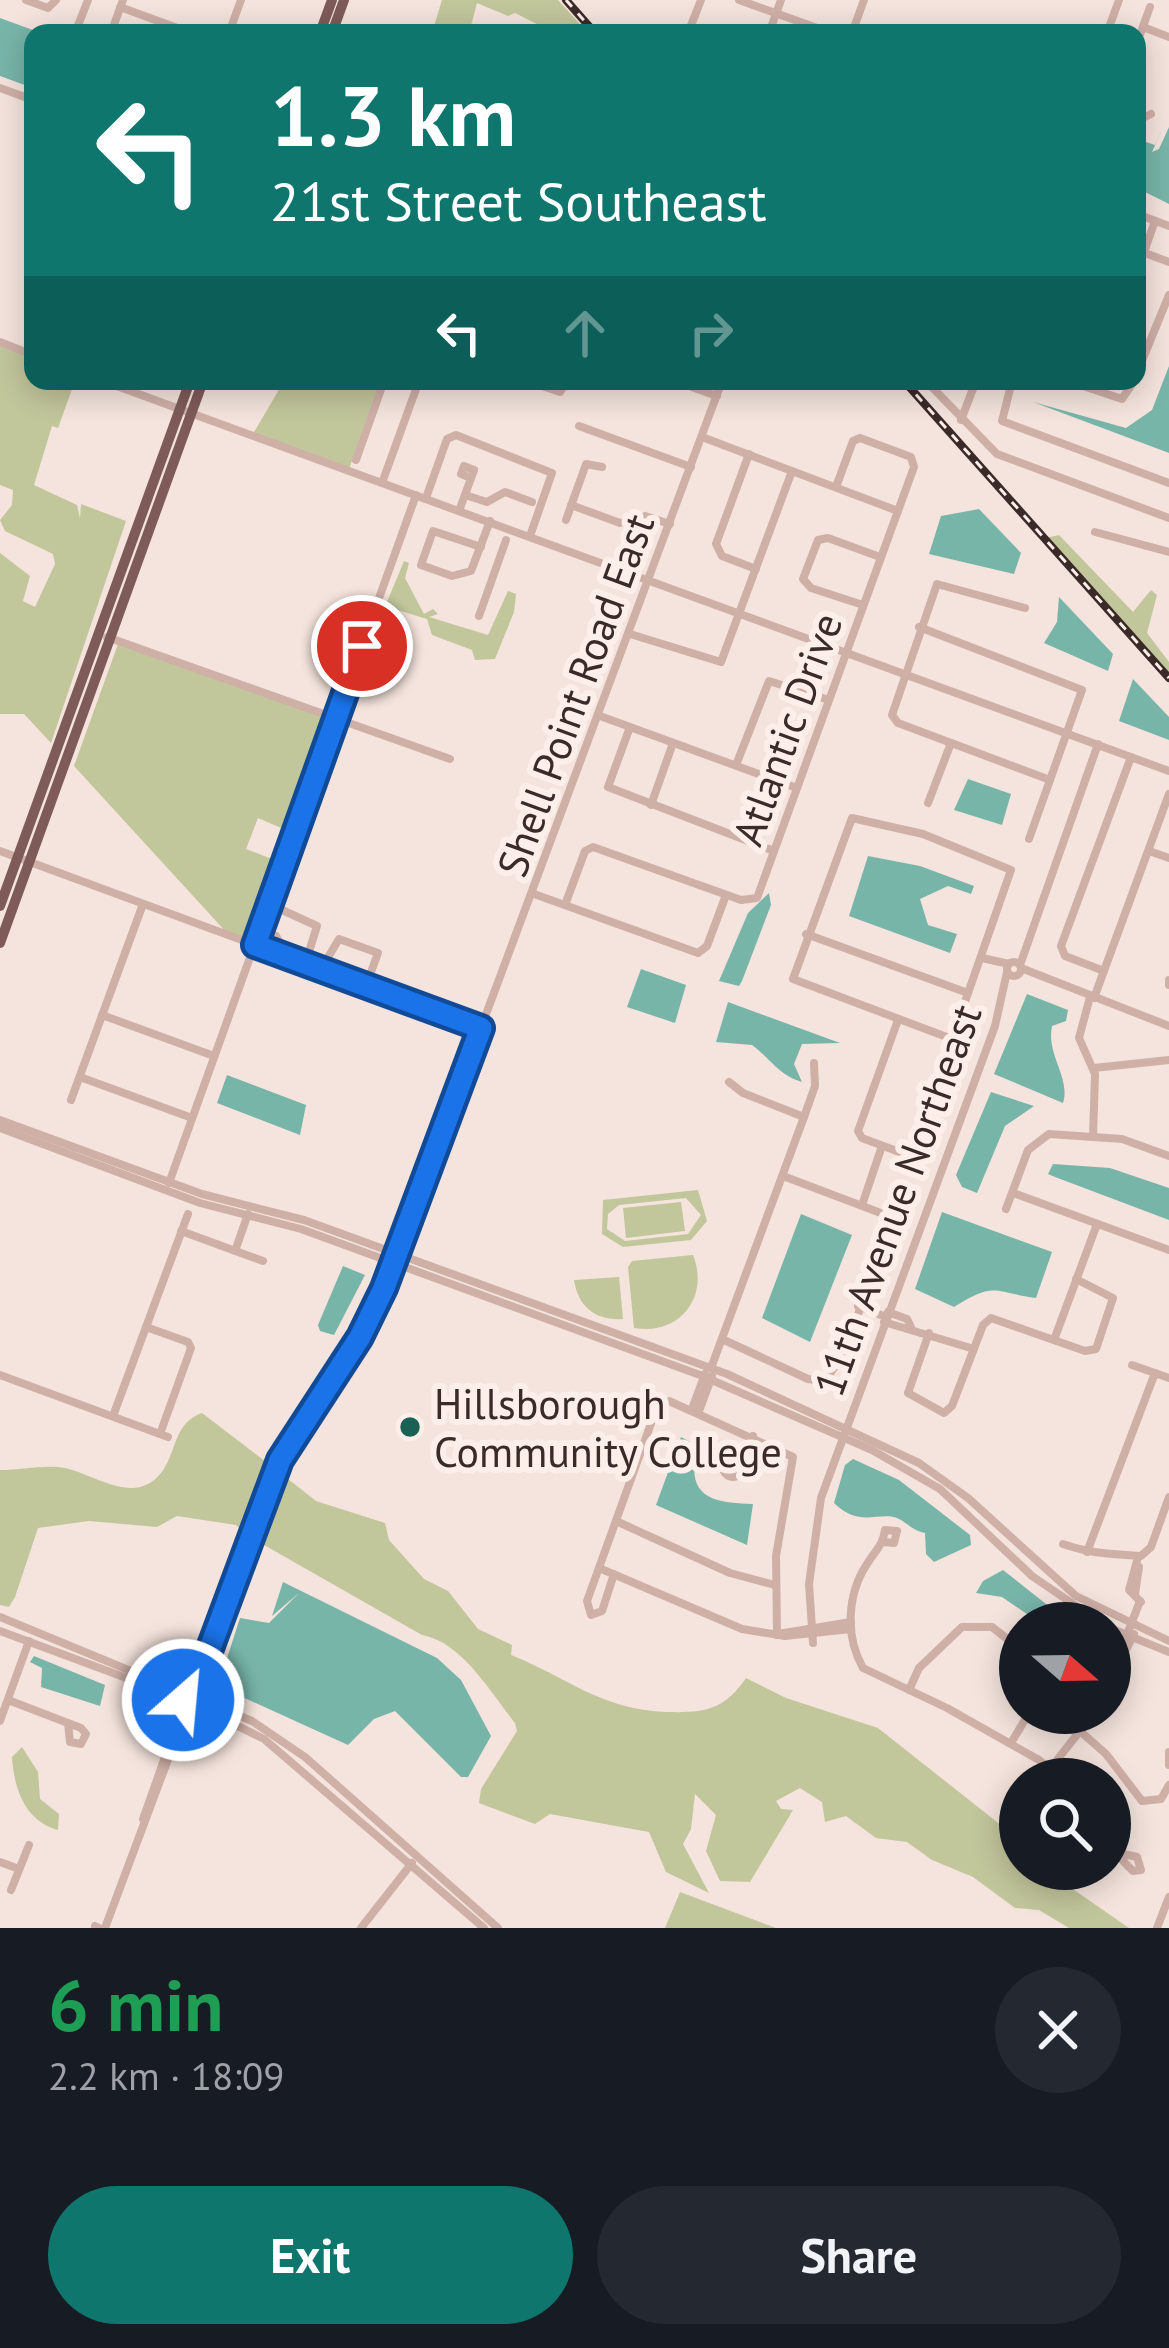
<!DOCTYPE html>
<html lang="en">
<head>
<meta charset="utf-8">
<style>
  :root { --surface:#171b24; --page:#242831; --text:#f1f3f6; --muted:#9ea1a6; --accent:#0f766e }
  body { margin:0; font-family:"PT Sans",sans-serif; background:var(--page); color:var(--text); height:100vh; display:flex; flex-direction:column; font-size:45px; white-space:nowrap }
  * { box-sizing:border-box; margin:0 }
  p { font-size:39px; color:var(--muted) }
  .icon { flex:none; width:66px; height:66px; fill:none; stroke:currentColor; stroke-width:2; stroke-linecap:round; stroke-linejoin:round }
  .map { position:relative; height:1928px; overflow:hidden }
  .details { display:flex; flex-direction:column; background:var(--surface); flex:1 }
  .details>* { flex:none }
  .guide { position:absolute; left:24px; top:24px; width:1122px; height:366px; border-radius:24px; box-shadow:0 6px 30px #0003; background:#0f766e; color:#fff; overflow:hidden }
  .needle { width:78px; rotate:110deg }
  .fabs { position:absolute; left:999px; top:1602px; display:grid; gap:24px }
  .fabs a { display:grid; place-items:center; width:132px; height:132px; border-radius:50%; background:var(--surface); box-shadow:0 6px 30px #0003; font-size:60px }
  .pin { position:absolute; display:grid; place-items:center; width:102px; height:102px; color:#fff; margin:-51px; border:6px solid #fff; border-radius:50%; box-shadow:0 3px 12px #0007 }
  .me { position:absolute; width:132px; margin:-66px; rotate:27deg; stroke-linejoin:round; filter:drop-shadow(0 0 9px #0008) }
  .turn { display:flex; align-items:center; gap:42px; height:252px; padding:0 48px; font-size:54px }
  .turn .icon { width:156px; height:156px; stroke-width:2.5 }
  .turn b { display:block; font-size:84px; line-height:102px }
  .lanes { display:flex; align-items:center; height:114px; padding:0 48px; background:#0003; justify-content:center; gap:60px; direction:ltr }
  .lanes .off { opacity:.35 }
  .round { display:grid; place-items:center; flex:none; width:126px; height:126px; border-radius:63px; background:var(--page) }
  .overview { display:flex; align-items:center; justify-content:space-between; height:204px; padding:0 48px }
  h1 { font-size:72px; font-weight:700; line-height:90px; color:#1e9e55 }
  .button { display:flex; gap:24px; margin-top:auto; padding:24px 48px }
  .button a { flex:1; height:138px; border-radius:72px; background:var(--accent); color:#fff; font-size:48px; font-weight:700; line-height:138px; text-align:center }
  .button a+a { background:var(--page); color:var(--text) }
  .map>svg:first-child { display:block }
</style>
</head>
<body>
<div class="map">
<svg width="1169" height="1928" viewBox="0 0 1169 1928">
  <rect width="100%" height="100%" fill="#f5e4dd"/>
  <g fill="#c2c69b" fill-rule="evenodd">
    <path d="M442,0H558L588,33H555L515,13L508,16L477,3L469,33H432Z"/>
    <path d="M0,346L33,358V381H75L58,428L52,426L34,485L77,505L80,518L81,504L126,521L51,743L24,714H0V553L30,576L23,601L35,607L55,564L53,554L5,531L0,520L12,505L13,490L0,485Z"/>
    <path d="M284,381H380L349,469L253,434Z"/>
    <path d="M1059,535L1133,612L1151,590L1157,595L1147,633L1169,662V677L1046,538Z"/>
    <path d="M404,561L409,563L405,578L424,614L433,609L438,614L429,617L488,635L508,591L516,594L514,612L495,659L475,660L472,650L432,635L427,619L391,608L387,602Z"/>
    <path d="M118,644L333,721L293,833L258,818L246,849L280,862L251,941L227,933L74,766Z"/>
    <path d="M698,1190L707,1221L691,1240L623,1247L602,1234L603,1200ZM686,1198L701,1215L688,1234L625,1241L607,1229L608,1214L619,1205Z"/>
    <path d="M681,1202L685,1231L626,1238L623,1208Z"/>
    <path d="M693,1255C710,1297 679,1336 634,1328L628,1267L632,1261Z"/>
    <path d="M619,1277L623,1319C596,1321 578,1307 574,1280Z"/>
    <path d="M202,1413L274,1468L248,1536L236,1525L177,1516L157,1527L89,1521L38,1528L15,1597L9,1607L0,1605V1470C20,1470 48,1464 65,1468C96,1475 135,1506 161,1473C177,1453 173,1423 202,1413Z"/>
    <path d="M278,1471L316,1501L385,1523L389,1540L424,1579L448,1591L478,1629L512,1645L511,1655C571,1679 599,1709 667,1712C705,1713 724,1710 746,1678L786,1698L878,1728L1016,1837L1020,1869H1044L1129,1928H1069L1039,1910L1015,1908L973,1877L932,1860L907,1842L876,1838L846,1816L825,1822L822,1802L800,1788L776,1801L781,1809L793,1810L750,1882L720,1881L706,1851L716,1815L695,1794L691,1829L683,1844L709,1893L666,1872L649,1832L550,1814L535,1824L479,1803L481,1789L517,1731L515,1723C491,1693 462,1642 422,1635L252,1538Z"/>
    <path d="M22,1747L38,1772L40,1799L59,1814L58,1830C25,1821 14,1789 12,1757Z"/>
    <path d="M680,1892L776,1928H665Z"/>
  </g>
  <g fill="#78b5a9">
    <path d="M0,18L41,33H33V88L0,76Z"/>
    <path d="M1169,114L1152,152L1159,149L1169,127V204L1137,188V139L1155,145Z"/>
    <path d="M1169,366V453L1033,402L1126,428L1152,410Z"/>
    <path d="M979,509L1021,553L1014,574L929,554L941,516Z"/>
    <path d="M1059,597L1113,654L1108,671L1044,643L1057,622Z"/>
    <path d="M1133,679L1169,717V740L1119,721Z"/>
    <path d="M968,779L1011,794L1002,825L954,810Z"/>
    <path d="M868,856L920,866L974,886L971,894L948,886L920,899L928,925L957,934L950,953L849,916Z"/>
    <path d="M769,893L771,905L742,981L739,986L719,981L748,913Z"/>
    <path d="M641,969L686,985L675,1023L627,1007Z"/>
    <path d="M1027,994L1068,1010L1066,1021L1052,1026C1046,1055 1071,1078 1063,1103L994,1074Z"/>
    <path d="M728,1002L840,1043L802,1044L794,1064L802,1082C778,1075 771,1059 752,1045L716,1042Z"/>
    <path d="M227,1075L306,1105L300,1135L217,1103Z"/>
    <path d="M991,1092L1034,1106L1005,1126L977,1193L962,1187L956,1175Z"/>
    <path d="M1053,1164L1110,1168L1169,1188V1220L1055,1177L1048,1174Z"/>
    <path d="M942,1212L1052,1252L1036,1298C992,1292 996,1281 954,1307L915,1289Z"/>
    <path d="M801,1214L852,1235L810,1342L762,1318Z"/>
    <path d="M343,1266L365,1275L334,1335L320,1331L318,1325Z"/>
    <path d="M681,1437L698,1446C683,1499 715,1503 753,1504L747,1545L656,1505Z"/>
    <path d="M853,1459L899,1480L970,1535L971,1545L934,1562L926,1554L925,1533C912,1530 910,1525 899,1519C880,1510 860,1529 834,1503L845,1465Z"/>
    <path d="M1003,1570L1070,1623H1040L1002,1597L976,1593L983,1581Z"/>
    <path d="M283,1582L437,1658L461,1680L491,1736L468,1777H461L395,1711L374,1719L348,1745L218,1686L240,1618L269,1623L299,1593L272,1616Z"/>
    <path d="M34,1656L105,1685L100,1706L41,1687L42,1668L30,1662Z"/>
  </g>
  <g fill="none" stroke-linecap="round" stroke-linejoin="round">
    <g stroke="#cfb0a7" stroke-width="8">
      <path d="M26,0L48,8L56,0"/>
      <path d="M739,0L831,33"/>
      <path d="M120,7L191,33"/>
      <path d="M1143,27L1169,37"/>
      <path d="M75,33L88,0"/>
      <path d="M111,33L123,0"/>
      <path d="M229,33L241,0"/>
      <path d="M688,33L701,0"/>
      <path d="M769,33L781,0"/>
      <path d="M852,33L864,0"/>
      <path d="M890,33V30"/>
      <path d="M1107,33L1119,0"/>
      <path d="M1137,43L1150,7"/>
      <path d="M0,88L33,100"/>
      <path d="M1137,121L1151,114"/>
      <path d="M30,157L33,149"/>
      <path d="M1137,214L1169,226"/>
      <path d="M1137,250L1169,262"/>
      <path d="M1144,252L1155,221"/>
      <path d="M0,342L33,355"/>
      <path d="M1137,373L1169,295"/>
      <path d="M103,381L1169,771"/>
      <path d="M527,381L560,392L567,381"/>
      <path d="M675,381L717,396"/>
      <path d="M926,381L997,454L1169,518"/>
      <path d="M1012,381L1002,421L1169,483"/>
      <path d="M1068,381L1122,399L1134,381"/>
      <path d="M961,420L976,381"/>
      <path d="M579,426L691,467"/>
      <path d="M702,437L898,511"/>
      <path d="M749,454L716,544L722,556L756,569"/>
      <path d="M356,460L384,381"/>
      <path d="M471,478L461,474L464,466L474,470"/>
      <path d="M382,483L419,381"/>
      <path d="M465,495L487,502L505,492L532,502"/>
      <path d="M426,498L447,439L456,435L552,473L530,536"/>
      <path d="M571,505L620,523L645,516L670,524"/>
      <path d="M459,511L474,470"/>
      <path d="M566,520L586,464L602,467"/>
      <path d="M1095,532L1169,552"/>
      <path d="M481,547L433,531L421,565L452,576L471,571L490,521"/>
      <path d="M863,605L811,588L803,579L818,540L828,538L880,557"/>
      <path d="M1025,608L937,584L892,715L898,723L1050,780"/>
      <path d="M479,616L506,540"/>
      <path d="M919,627L1082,690L1029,839"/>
      <path d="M630,634L721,662L792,471"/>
      <path d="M107,637L450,759"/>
      <path d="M600,716L797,788"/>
      <path d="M630,727L608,787L774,851"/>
      <path d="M736,765L769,681L829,700"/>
      <path d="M928,803L951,743"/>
      <path d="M651,805L673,743"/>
      <path d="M852,818L923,834L1011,870L952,1039L793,979Z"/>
      <path d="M0,851L481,1028"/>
      <path d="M1149,851L1169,858"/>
      <path d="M534,894L698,953L707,946L726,895"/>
      <path d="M269,904L317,926L308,955L281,945L276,936"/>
      <path d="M565,905L585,851L593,847L741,900L757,898L914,467L911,457L860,438L853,441L836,487"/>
      <path d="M806,934L968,993"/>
      <path d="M982,958L1009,964"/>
      <circle cx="1014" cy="969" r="7"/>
      <path d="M1020,965L1098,744"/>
      <path d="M1021,968L1169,1026"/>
      <path d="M321,969L339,939L378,953L366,986"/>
      <path d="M351,971L369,977"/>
      <path d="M1104,971L1065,956L1061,946L1131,757"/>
      <path d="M1169,980V985"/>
      <path d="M1090,997L1079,1038L1095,1074L1093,1137"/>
      <path d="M1094,998L1169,794"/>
      <path d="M102,1015L214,1056"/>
      <path d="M898,1020L858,1131L862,1138L902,1153L912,1148L952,1039"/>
      <path d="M1094,1068L1169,1060"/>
      <path d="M80,1077L192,1118"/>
      <path d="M729,1082L743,1093L804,1117"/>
      <path d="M71,1100L143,904"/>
      <path d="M0,1120L202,1194L304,1220L727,1374L919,1463L968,1498L1076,1596L1169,1641"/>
      <path d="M0,1128L200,1203L301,1229L700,1375L872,1450L940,1489L1032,1576L1101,1623"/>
      <path d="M169,1183L416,495"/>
      <path d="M1013,1193L1169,1250"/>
      <path d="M862,1205L882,1146"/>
      <path d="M1006,1209L1028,1150L1049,1134L1122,1139L1169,1156"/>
      <path d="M181,1231L263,1261"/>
      <path d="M235,1251L248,1214"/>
      <path d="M858,1306L886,1317"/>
      <path d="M888,1312L907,1319L911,1327"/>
      <path d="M884,1322L974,1349"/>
      <path d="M146,1327L188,1342L191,1348L160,1434"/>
      <path d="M929,1333L908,1393L944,1413L952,1406L983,1325L991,1318L1085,1351L1096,1349L1113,1298L1076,1279"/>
      <path d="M722,1339L808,1379L823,1381C848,1362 876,1257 888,1223L886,1215L783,1176"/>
      <path d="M1054,1340L1097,1224"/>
      <path d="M1132,1365L1169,1378"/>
      <path d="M711,1368L804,1117L815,1086L814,1063"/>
      <path d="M0,1375L168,1437"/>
      <path d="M692,1409L705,1374"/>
      <path d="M699,1411L712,1376"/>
      <path d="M113,1416L188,1214"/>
      <circle cx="733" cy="1467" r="10"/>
      <path d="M739,1459L753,1436"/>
      <path d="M616,1521L730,1573L775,1585"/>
      <path d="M884,1542L894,1543L897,1531L885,1530C883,1545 875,1551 867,1564C847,1594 845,1637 863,1668L947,1708L1039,1760L1061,1779"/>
      <path d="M1063,1544C1091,1554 1113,1554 1141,1556L1151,1547L1169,1497"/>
      <path d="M1087,1552L1155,1373"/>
      <path d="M1138,1557L1129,1590L1141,1602"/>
      <path d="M599,1568L742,1629L785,1636L851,1629"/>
      <path d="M614,1574L602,1611L591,1615L587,1601L657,1407L669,1401L793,1457L776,1556L777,1635"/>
      <path d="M1135,1594L1139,1567"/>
      <path d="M0,1617L252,1721L305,1757L498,1928"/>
      <path d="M1110,1628L1169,1652"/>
      <path d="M0,1631L183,1699L264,1739L484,1928"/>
      <path d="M778,1634L851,1622"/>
      <path d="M813,1643L809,1584L821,1498L995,1026L1007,972"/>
      <path d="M1117,1668L1134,1634"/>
      <path d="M1110,1679L1140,1601"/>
      <path d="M909,1690L919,1668L962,1627H992L1020,1649"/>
      <path d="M8,1700L81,1728L86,1734L81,1744L70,1742L68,1723"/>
      <path d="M0,1721L29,1641"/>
      <path d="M1081,1732L1106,1754L1142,1801L1161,1799L1169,1785"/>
      <path d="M1011,1743L1029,1713"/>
      <path d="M1169,1752V1765"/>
      <path d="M1050,1769L1094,1713"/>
      <path d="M143,1819L186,1698"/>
      <path d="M1110,1845C1117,1854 1124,1863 1133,1871L1141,1870L1137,1857L1115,1852"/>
      <path d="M0,1862L19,1869"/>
      <path d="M11,1890L29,1845"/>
      <path d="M95,1926L99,1928"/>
      <path d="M105,1928L280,1460L360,1337L384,1288L722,381"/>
      <path d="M361,1928L412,1863"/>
      <path d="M1157,1928L1169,1897"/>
    </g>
    <g stroke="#7e5b58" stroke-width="10">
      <path d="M320,33L332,0"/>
      <path d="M332,33L344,0"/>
      <path d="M0,906L190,381"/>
      <path d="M0,943L203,381"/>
    </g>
    <defs>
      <g id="rail">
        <path d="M566,0L595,33"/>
        <path d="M904,381L1169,678"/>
      </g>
    </defs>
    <use href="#rail" stroke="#3a2a28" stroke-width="8"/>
    <use href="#rail" stroke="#fcefea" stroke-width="3" stroke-dasharray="9" stroke-linecap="butt"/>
  </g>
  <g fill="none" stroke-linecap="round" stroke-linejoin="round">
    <defs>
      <path id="route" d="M183,1700L190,1702L280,1460L360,1337L384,1288L481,1028L255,945L362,646"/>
    </defs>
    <use href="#route" stroke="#114b97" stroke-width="30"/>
    <use href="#route" stroke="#1a73e8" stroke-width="21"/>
  </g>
  <circle fill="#196154" stroke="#fcefea" stroke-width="4.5" cx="410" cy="1427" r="12"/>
  <g text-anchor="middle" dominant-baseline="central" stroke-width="12" stroke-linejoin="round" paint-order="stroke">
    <g font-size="42" fill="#3a2a28" stroke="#fcefea">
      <text transform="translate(575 695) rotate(-70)">Shell Point Road East</text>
      <text transform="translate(787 729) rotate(-70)">Atlantic Drive</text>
      <text transform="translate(897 1200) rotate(-70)">11th Avenue Northeast</text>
    </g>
    <g font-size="42" fill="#3a2a28" stroke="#fcefea" text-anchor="start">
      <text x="434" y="1403">Hillsborough<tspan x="434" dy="48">Community College</tspan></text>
    </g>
  </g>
</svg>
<div class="fabs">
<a><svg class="needle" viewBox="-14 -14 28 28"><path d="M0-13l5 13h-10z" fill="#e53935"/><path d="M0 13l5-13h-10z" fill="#9ea1a6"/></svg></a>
<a><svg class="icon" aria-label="search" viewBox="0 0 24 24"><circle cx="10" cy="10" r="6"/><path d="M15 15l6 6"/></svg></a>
</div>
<div class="pin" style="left:362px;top:646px;background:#d93025"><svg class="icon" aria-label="arrive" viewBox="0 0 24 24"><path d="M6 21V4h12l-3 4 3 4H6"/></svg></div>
<svg class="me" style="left:183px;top:1700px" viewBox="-20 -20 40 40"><circle r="17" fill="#1a73e8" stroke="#fff" stroke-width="3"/><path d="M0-11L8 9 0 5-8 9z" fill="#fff"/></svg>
<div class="guide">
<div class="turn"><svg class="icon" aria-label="left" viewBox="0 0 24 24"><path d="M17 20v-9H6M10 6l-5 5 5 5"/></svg><div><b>1.3 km</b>21st Street Southeast</div></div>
<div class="lanes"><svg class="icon" aria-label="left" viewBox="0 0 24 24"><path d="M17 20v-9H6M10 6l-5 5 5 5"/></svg><svg class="icon off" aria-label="ahead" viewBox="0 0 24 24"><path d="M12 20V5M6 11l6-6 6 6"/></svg><svg class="icon off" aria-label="right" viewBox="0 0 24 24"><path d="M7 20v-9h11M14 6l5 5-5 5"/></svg></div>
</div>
</div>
<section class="details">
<div class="overview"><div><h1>6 min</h1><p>2.2 km · 18:09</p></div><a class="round"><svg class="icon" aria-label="close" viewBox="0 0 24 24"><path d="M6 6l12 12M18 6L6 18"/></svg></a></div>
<div class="button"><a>Exit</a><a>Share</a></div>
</section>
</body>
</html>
